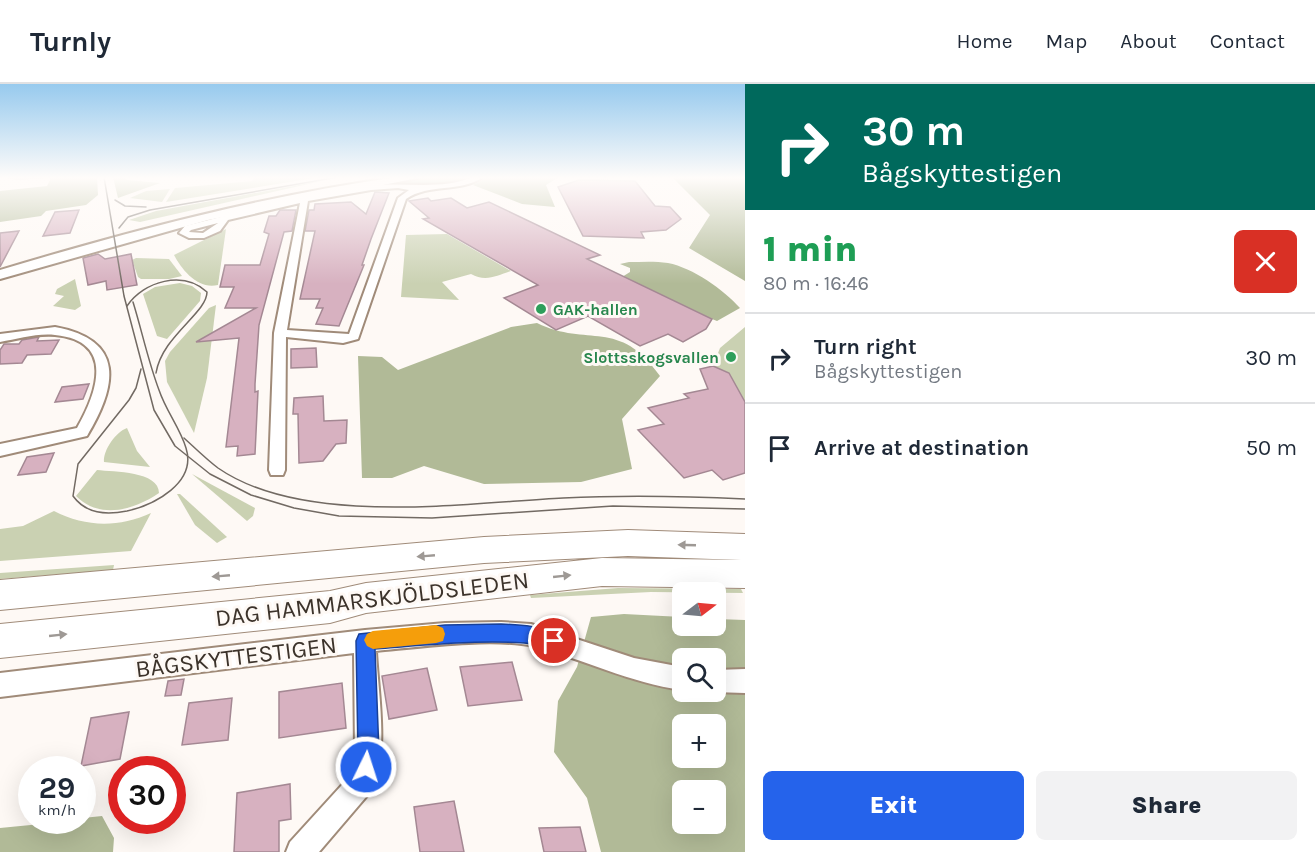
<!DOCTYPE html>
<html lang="en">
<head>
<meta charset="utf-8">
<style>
  :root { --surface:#fff; --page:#f2f2f3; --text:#1f2937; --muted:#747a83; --line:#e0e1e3; --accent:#2563eb }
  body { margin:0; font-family:Karla,sans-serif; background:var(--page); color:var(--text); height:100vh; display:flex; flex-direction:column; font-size:22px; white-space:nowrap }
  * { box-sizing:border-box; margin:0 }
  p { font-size:20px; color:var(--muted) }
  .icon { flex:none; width:33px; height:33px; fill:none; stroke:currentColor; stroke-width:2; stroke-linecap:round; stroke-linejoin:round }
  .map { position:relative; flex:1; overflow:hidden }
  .details { display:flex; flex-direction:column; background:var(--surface); width:570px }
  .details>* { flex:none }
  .top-card { background:#00695c; color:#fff; overflow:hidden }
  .needle { width:39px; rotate:74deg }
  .buttons { position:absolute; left:672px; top:498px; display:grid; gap:12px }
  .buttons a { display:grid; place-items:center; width:54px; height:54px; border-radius:9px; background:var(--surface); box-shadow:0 6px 24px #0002; font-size:30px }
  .speed { position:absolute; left:18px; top:672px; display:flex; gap:12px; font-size:30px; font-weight:700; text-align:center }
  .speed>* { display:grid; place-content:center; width:78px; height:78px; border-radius:50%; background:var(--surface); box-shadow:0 6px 24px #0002; line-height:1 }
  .speed small { font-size:15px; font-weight:400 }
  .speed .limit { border:9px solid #d22; background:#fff; color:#111 }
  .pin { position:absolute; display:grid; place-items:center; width:51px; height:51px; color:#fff; margin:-26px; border:3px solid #fff; border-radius:50%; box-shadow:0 2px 6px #0007 }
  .me { position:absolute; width:66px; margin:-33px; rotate:4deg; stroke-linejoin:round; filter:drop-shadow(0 0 4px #0008) }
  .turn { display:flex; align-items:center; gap:21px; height:126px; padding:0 18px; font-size:27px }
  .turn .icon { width:78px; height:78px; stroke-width:2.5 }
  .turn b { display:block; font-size:42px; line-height:51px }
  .round { display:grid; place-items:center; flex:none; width:63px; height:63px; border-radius:9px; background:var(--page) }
  .head { display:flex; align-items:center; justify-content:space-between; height:102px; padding:0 18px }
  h1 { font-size:36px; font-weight:800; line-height:45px; color:#1e9e55 }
  .primary-button { display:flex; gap:12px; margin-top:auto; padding:12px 18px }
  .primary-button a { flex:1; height:69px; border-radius:9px; background:var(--accent); color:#fff; font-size:24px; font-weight:800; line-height:69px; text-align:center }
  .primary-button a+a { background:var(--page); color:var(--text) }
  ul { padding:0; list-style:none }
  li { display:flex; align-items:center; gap:18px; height:90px; padding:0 18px; border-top:2px solid var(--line) }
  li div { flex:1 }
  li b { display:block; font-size:22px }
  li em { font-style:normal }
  header { display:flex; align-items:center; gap:36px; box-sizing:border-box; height:84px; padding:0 30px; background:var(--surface); border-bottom:2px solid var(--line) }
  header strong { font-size:28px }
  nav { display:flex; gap:33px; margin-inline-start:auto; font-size:21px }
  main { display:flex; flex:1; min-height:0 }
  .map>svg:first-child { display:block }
</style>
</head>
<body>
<header>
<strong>Turnly</strong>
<nav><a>Home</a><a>Map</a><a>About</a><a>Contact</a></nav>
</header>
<main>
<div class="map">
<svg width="745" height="768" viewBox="0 0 745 768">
  <rect width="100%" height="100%" fill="#fef9f5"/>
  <g fill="#cad1b2">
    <path d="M253,93H320L166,118L175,104L253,97Z"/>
    <path d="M326,96L140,138L129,136L156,127Z"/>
    <path d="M170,105L162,118L130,114L146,107Z"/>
    <path d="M226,145L218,201C198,206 182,186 174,171Z"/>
    <path d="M447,150L511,187C497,192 485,198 471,190L442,198L459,216L401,213L406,151Z"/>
    <path d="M136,174L169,175L182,192L169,195H141L138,193L132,176Z"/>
    <path d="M75,195L81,222L75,226L53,222L64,212L55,210L57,205Z"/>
    <path d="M180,199L192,202L201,209L200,217L167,255L157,252L143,210L155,203Z"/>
    <path d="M216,221L207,294L194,349L167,298L165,277L170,268L209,224Z"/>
    <path d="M745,243V318L729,289L713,282L720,264Z"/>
    <path d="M127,344L137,367L150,383L104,378C103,366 116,348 127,344Z"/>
    <path d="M97,386C114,388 159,387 159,409C134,426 100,436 76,412Z"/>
    <path d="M192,390L255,424L253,432L247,437Z"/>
    <path d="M177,410H180L227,453L217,459L195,441Z"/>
    <path d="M54,427C85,443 118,444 151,429L131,467L0,477V445L23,442Z"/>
    <path d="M114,481L113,486L0,495V489Z"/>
    <path d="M618,504L741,505L743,509L651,508L531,514L530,511Z"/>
  </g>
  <g fill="#b1ba97" fill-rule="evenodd">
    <path d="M0,93H97L98,111L86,121L46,127L41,132L0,138V107L47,102L51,94L17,96Z"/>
    <path d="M113,93H124L127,96L160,99L118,114Z"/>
    <path d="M434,93L468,94L467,97L422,102L393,99Z"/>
    <path d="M488,93H559L546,101L555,123L522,120L473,101Z"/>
    <path d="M692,93L745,94V197L689,164L710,131L673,94Z"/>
    <path d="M629,178C642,178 655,177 668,179C693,184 723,205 740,224L717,237L712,235L622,193L630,188V184L620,180Z"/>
    <path d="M537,239C588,264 619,233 660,292L622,335L632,385L581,398L484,400L424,382L392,394H362L358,272L382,273L398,286L511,243Z"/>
    <path d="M624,530L682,533V542H716V535L745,536V768H601L587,714L554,668L558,617L577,583L591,533ZM682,574H716V608H682ZM682,640H716V674H682ZM682,706H716V740H682Z"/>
    <path d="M102,732L114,754L113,768H0V744L82,736L83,734Z"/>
  </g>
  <g fill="#d7b1c0" stroke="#a48893" stroke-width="1.5">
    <path d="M579,96L635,97L655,122L670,123L681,135L666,146L641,148L644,154L583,152L558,103Z"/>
    <path d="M375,108L389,109L371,155L362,181H364L339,242L316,240L323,224H316L320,215H300L315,147H305L309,126H314L315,120L351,118L366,130Z"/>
    <path d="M428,114L431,117L451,114L467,124L489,118L600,171L587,175L712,235L706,245L683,258L668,250L640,262L588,232L556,246L504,214L538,201L423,135L429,134L409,117Z"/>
    <path d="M79,126L70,149L43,152L55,128Z"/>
    <path d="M280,126H296L292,147L284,148L259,241L255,300V308L258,307L255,370L237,372L238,362L226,363L239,254L196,258L256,224H225L234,203H220L225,181H260L269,150L264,148L269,132H276Z"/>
    <path d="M19,147L0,183V149Z"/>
    <path d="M98,170L105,175L131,170L137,201L107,206L106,197L88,201L83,174Z"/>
    <path d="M39,253L37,257L59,256L51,270L27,271L22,279L0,280V266L4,260H19L22,256Z"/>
    <path d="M316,264L317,283L291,284V265Z"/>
    <path d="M713,282L729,289L745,318V389L723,396L712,386L684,394L638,346L664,340L648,324L689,314L684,310L708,305L700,285Z"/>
    <path d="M89,300L83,315L55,318L62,303Z"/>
    <path d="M323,312L324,337L347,336L346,359L336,360L323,377L299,379L298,330H293L294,314Z"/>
    <path d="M54,369L46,388L18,391L27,373Z"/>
    <path d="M512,578L522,616L468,622L460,583Z"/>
    <path d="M427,584L437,626L389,635L382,592Z"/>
    <path d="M184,595L181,611L165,612L168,597Z"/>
    <path d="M342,599L346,644L279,654V608Z"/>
    <path d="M232,614L228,656L182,661L189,619Z"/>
    <path d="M129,628L120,675L81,682L91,634Z"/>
    <path d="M290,700L291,735L279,737V768H234L237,709Z"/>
    <path d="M454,717L464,768H420L414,723Z"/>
    <path d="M580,743L586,768H544L539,744Z"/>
  </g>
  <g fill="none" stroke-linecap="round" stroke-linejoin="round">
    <defs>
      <g id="street">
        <path d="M473,93H483C460,109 429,99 406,115L358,255L343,259L286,253L285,386L283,391H271L269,386L274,249L300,119L228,136L220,147L204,154H189L179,149L185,142C246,127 306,109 369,102C403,97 439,107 473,93ZM398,104L409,106L398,114L349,250L287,246L308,117L371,106ZM218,139L203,149L189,148L191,146Z"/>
        <path d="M55,243C126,256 117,302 87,352L0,372V360L77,344C97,309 116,257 55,251C37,249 18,255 0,258V250Z"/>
        <path d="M501,538L531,540L634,574L682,583V606C630,599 583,575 533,562C492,553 419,563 376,567C378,609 389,667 372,706L319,768H286L290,758L351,691L355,669L354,569L0,613V589L365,546L445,539Z"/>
        <path d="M745,585V609L713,608H716V586Z"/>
      </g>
      <path id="secondary" d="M397,93H423L208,136L0,195V186C130,147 262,112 397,93Z"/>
      <path id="primary" d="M628,446L745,450V504L602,502L366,529L330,539L0,574V540L330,507L366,499L602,474L741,476L628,472L484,479L0,526V496L484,453Z"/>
    </defs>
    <use href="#street" stroke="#a08b79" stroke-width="4"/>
    <use href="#secondary" stroke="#a08b79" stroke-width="4"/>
    <use href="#primary" stroke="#a08b79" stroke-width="2"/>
    <use href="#street" fill="#fff" fill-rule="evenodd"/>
    <use href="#secondary" fill="#fff" fill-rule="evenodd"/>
    <use href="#primary" fill="#fff" fill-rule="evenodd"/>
    <g stroke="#726a63" stroke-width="1.5">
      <path d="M104,93L124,212L154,326L175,362L210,390L251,411L294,424L339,432L432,434L613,422L745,425"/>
      <path d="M115,116L125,122L146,123"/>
      <path d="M119,144L128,133L150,126L338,93"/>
      <path d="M133,218C142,247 148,277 159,306C166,327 180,344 186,364C197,399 154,421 127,427C106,431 86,430 73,412L78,380L129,316L136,304L141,285"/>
      <path d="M127,222C144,197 183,186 207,208C207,229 162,252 156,289"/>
      <path d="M184,354C195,364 206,375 218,384C303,443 465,419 563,414C623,411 684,412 745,415"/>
    </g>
  </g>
  <defs><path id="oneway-solid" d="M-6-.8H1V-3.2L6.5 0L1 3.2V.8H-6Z" transform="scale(1.5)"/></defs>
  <g fill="#9e9995">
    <use href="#oneway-solid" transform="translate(687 461) rotate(-178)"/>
    <use href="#oneway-solid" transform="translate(426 472) rotate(175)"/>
    <use href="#oneway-solid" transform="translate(221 492) rotate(175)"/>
    <use href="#oneway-solid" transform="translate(562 492) rotate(-6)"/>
    <use href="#oneway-solid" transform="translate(58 551) rotate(-6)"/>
  </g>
  <linearGradient id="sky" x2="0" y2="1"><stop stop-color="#97caee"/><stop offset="0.47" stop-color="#fffcfa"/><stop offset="1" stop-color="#fffcfa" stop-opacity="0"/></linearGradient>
  <rect width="745" height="200" fill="url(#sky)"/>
  <path fill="#2563eb" stroke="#184099" stroke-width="1.5" d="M501,540C522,541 541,542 560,550L563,557L560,563C549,568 536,560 524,559C474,556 424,561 375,565L379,669L373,691L366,694L358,691L355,683L358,669L356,557L359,550L445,541Z"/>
  <path fill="#f59e0b" d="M436,541L443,544L445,550L443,557L436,559L373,565L367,562L364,556L367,550L373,547Z"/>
  <g fill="#2e9e5b" stroke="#fef9f5" stroke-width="2">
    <circle cx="541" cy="225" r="6"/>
    <circle cx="731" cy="273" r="6"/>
  </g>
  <g text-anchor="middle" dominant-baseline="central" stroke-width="6" stroke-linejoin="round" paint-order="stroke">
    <g font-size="16" font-weight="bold" fill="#27864d" stroke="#fef9f5" text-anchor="start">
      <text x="553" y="225">GAK-hallen</text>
      <text x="719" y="273" text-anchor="end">Slottsskogsvallen</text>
    </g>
    <g font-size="24" fill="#3c332b" stroke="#fef9f5">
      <text transform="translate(372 515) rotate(-7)">DAG HAMMARSKJÖLDSLEDEN</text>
      <text transform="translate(236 573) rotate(-7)">BÅGSKYTTESTIGEN</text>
    </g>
  </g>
</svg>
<div class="buttons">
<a><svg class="needle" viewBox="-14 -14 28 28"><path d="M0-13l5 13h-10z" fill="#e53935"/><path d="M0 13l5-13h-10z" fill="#747a83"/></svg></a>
<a><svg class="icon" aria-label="search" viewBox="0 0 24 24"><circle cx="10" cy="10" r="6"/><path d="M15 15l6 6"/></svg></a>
<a>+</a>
<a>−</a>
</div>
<div class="speed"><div>29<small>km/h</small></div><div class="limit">30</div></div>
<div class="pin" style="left:554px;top:557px;background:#d93025"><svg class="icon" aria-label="arrive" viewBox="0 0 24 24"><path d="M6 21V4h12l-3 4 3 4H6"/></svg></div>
<svg class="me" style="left:366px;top:683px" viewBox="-20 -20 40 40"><circle r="17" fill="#2563eb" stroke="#fff" stroke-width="3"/><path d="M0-11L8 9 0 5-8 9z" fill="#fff"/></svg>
</div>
<section class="details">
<div class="top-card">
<div class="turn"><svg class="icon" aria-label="right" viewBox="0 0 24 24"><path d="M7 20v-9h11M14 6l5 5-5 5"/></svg><div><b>30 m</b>Bågskyttestigen</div></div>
</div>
<div class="head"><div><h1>1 min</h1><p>80 m · 16:46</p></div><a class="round" style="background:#d93025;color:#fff"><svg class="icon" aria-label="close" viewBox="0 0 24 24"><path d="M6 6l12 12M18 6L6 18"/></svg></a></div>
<ul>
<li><svg class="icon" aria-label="right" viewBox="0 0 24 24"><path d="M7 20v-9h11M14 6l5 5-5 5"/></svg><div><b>Turn right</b><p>Bågskyttestigen</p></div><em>30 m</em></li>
<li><svg class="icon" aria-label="arrive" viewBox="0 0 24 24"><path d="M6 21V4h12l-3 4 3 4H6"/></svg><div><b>Arrive at destination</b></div><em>50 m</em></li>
</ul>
<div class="primary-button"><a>Exit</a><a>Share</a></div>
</section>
</main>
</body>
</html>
